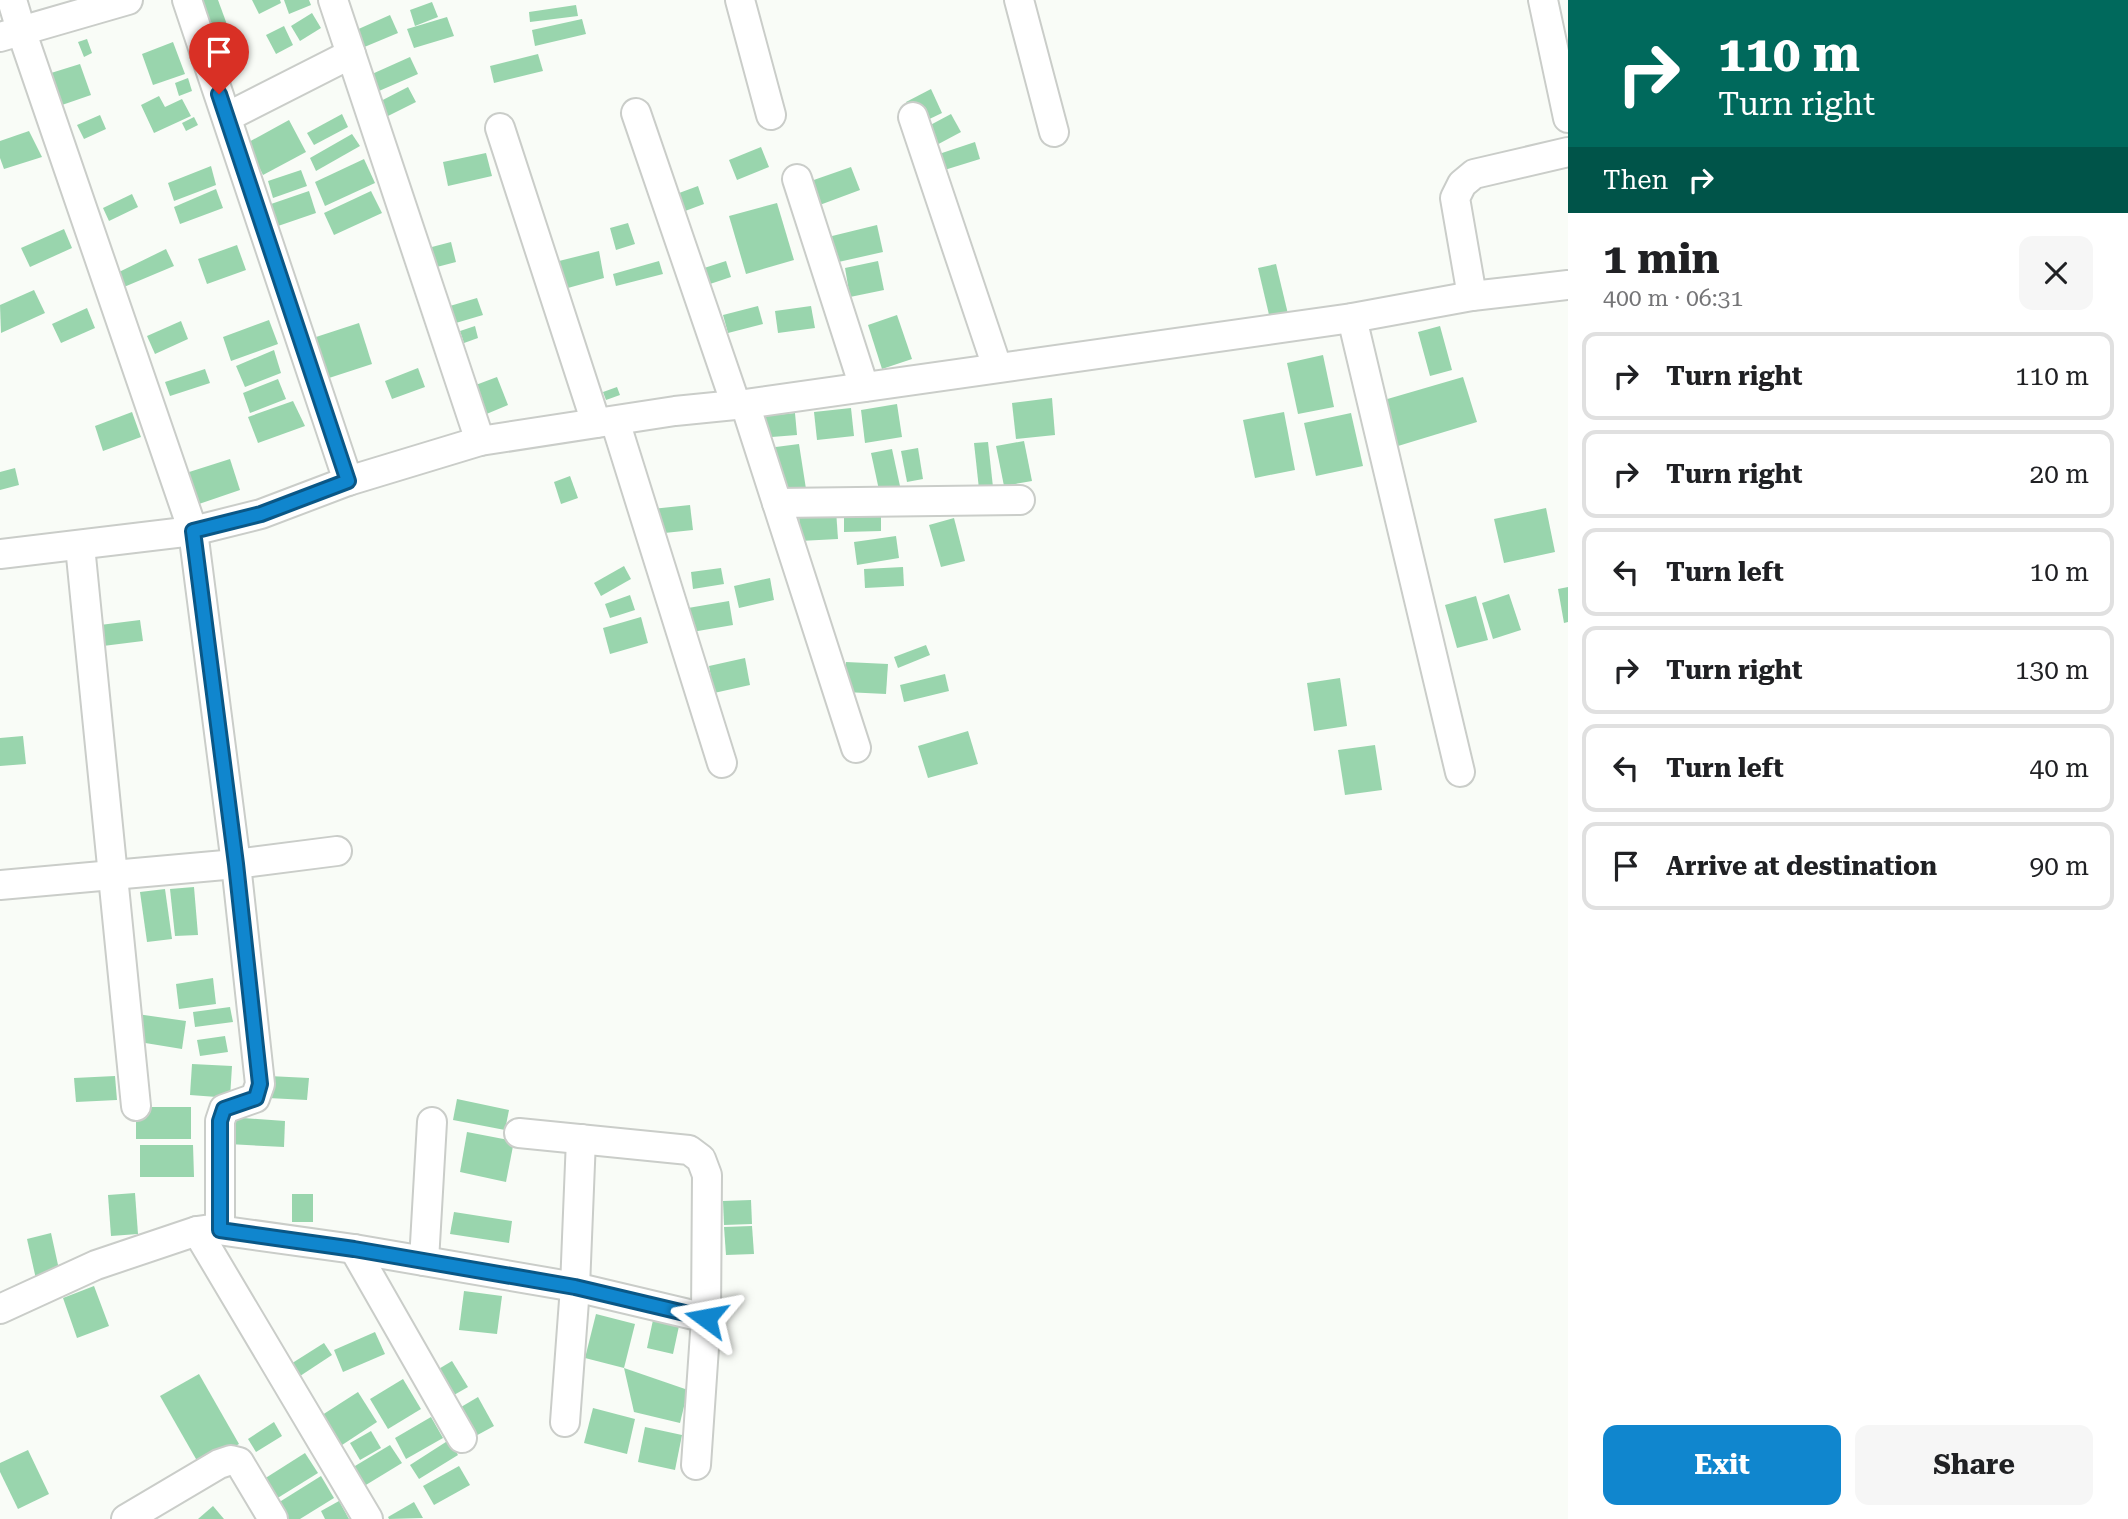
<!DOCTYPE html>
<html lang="en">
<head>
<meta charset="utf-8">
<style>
  :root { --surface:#fff; --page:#f6f6f6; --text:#202124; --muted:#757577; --line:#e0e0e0; --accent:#1086ce }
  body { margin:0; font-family:"Roboto Serif",serif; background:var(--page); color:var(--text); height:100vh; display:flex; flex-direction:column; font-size:26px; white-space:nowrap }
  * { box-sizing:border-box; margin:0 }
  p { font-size:23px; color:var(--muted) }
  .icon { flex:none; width:38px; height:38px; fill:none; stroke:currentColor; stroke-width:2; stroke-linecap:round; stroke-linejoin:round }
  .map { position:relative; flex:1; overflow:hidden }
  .sheet { display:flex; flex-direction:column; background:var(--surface); width:560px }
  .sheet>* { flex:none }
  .top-card { background:#00695c; color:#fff; overflow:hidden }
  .pin { position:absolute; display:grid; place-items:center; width:60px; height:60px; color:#fff; margin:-72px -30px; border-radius:50% 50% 50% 0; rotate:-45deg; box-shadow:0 0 7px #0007 }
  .pin .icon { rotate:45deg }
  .me { position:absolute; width:77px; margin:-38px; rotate:283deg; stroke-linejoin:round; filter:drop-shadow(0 0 5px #0008) }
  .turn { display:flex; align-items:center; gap:24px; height:147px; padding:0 35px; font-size:32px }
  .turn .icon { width:91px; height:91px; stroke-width:2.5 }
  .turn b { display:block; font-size:49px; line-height:60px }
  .then { display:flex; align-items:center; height:66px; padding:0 35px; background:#0003; gap:14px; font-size:26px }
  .round { display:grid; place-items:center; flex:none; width:74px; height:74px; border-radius:14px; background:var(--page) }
  .headline { display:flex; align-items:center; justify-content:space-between; height:119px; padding:0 35px }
  h1 { font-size:42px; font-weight:700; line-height:52px }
  .primary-button { display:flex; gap:14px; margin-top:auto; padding:14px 35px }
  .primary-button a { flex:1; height:80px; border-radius:14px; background:var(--accent); color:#fff; font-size:28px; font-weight:700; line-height:80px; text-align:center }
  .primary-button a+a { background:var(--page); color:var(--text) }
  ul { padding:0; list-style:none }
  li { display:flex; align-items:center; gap:21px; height:88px; margin:0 14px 10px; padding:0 21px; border:4px solid var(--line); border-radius:14px }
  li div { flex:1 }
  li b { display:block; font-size:26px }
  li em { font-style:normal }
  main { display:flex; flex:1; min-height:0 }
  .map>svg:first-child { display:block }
</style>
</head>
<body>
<main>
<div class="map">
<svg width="1568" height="1519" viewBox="0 0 1568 1519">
  <rect width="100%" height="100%" fill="#f9fcf7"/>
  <g fill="#99d5ad">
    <path d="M192,0H218L229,30L206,39Z"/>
    <path d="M252,0H280L281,3L259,14Z"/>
    <path d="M284,0H309L311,5L289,14Z"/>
    <path d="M432,2L438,17L415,26L410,10Z"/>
    <path d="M576,5L578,16L530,22L529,12Z"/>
    <path d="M312,13L321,28L300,41L291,26Z"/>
    <path d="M390,15L398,33L362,48L354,31Z"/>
    <path d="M447,17L454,36L414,48L407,29Z"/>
    <path d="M582,19L586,34L535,46L532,30Z"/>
    <path d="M284,26L293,45L276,54L266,35Z"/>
    <path d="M87,39L92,53L84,57L78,42Z"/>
    <path d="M173,42L185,74L153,85L142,54Z"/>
    <path d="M538,54L543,71L494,83L490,66Z"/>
    <path d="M410,57L418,74L379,91L372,74Z"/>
    <path d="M80,64L91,95L62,105L51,73Z"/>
    <path d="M188,78L192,91L179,96L175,83Z"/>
    <path d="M408,87L416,102L380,120L373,105Z"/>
    <path d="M931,89L942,113L917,125L906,102Z"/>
    <path d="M159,96L165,107L182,99L191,116L154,133L141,105Z"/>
    <path d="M342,114L348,127L314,145L307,133Z"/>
    <path d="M951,114L961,132L931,148L921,130Z"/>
    <path d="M100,115L106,129L84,139L77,125Z"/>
    <path d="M194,117L198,125L186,131L182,123Z"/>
    <path d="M289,120L306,152L263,175L247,143Z"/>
    <path d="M29,131L42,157L4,169L0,158V141Z"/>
    <path d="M352,134L360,146L316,171L310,158Z"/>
    <path d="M975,142L980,159L938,172L933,156Z"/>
    <path d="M761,147L769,167L737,180L729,160Z"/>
    <path d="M486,153L492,176L448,186L443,162Z"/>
    <path d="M364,159L375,183L325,206L315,182Z"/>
    <path d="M211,166L216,185L174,201L168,183Z"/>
    <path d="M851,167L860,190L817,206L808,182Z"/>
    <path d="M301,170L307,186L273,198L268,181Z"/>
    <path d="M698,186L704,204L677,214L671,196Z"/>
    <path d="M216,189L223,208L180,224L174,207Z"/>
    <path d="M309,191L316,213L278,226L271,204Z"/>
    <path d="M371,191L382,213L334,235L324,213Z"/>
    <path d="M132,194L138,207L109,221L103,208Z"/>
    <path d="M777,203L794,260L746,274L729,216Z"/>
    <path d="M628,223L635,244L616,250L610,228Z"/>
    <path d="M877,225L883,252L834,263L828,237Z"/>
    <path d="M64,229L72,248L30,267L21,248Z"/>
    <path d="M451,242L456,262L433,268L428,248Z"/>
    <path d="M237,245L246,270L207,284L198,259Z"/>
    <path d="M166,249L174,266L124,287L117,273Z"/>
    <path d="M599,251L604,278L557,291L551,263Z"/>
    <path d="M659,261L663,274L616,286L613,274Z"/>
    <path d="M726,261L731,277L707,285L701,269Z"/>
    <path d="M878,261L884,290L850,297L845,268Z"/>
    <path d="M1276,264L1288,314L1270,319L1258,268Z"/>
    <path d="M34,290L45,313L1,333L0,305Z"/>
    <path d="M477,298L483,315L449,325L443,308Z"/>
    <path d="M758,306L763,324L728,333L723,315Z"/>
    <path d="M811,306L815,328L778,333L775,311Z"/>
    <path d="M87,308L95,328L61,343L52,324Z"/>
    <path d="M897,315L912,359L882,369L868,325Z"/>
    <path d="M269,320L278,344L231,361L223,337Z"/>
    <path d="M181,321L188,339L155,354L147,336Z"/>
    <path d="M359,323L372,364L329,378L316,337Z"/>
    <path d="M475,326L478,338L464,343L460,331Z"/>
    <path d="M1440,326L1452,370L1430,376L1418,332Z"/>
    <path d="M274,350L281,373L245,387L236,366Z"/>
    <path d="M1323,355L1334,407L1298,414L1287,363Z"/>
    <path d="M418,368L425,387L392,399L385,381Z"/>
    <path d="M205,369L210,383L170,396L165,382Z"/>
    <path d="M497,377L508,405L477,418L465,389Z"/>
    <path d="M1463,377L1477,422L1398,446L1384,400Z"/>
    <path d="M278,379L286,399L250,413L243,393Z"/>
    <path d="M617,387L620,395L606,400L603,392Z"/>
    <path d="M1052,398L1055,435L1016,439L1012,403Z"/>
    <path d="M293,401L305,426L258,443L248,417Z"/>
    <path d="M897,404L902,437L865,443L861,410Z"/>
    <path d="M851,408L854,436L817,440L814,412Z"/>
    <path d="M132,412L141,437L103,451L95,426Z"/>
    <path d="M1284,412L1295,470L1255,478L1243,420Z"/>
    <path d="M795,413L797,435L760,438L758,417Z"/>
    <path d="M1351,413L1363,466L1316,476L1304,423Z"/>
    <path d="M1024,441L1032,481L1004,486L996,446Z"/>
    <path d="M988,442L993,487L979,489L974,443Z"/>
    <path d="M799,444L806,489L775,493L768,448Z"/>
    <path d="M918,448L923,479L907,482L901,451Z"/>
    <path d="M892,449L900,486L879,490L871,453Z"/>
    <path d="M230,459L240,490L196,505L186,473Z"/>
    <path d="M15,468L19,485L0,490V472Z"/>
    <path d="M570,476L578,498L561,504L554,482Z"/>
    <path d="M690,505L693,530L655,534L652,509Z"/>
    <path d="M1546,508L1555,552L1504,563L1494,519Z"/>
    <path d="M836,510L838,539L800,541L799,511Z"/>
    <path d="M881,512V531L844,532V513Z"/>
    <path d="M954,518L965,561L941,567L929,525Z"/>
    <path d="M896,536L899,558L857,565L854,542Z"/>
    <path d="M624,566L631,579L601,596L594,583Z"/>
    <path d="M903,567L904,586L865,588L864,569Z"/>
    <path d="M721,568L724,584L693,589L691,572Z"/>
    <path d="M770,578L774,600L739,608L734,586Z"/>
    <path d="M1568,587V622L1564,623L1558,589Z"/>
    <path d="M1509,594L1521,630L1493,639L1482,603Z"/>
    <path d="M630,595L635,610L610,618L605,604Z"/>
    <path d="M1476,596L1488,640L1457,648L1445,605Z"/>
    <path d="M729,601L733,625L692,632L688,608Z"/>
    <path d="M641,617L648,643L610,654L603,628Z"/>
    <path d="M140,620L143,641L95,647L92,626Z"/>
    <path d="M926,645L930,655L898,668L894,657Z"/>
    <path d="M745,658L750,685L714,693L709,666Z"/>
    <path d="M846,662L888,664L886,694L845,692Z"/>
    <path d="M945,674L949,691L904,702L900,685Z"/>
    <path d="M1340,678L1347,726L1314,731L1307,683Z"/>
    <path d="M968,731L978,764L928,778L918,746Z"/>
    <path d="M23,736L26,764L0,766V738Z"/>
    <path d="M1375,745L1382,790L1345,795L1338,750Z"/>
    <path d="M194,887L198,935L175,936L170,889Z"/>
    <path d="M165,889L172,939L147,942L140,892Z"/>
    <path d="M213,978L216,1004L179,1009L176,984Z"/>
    <path d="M230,1007L233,1022L195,1027L193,1012Z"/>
    <path d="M137,1014L186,1021L182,1049L133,1041Z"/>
    <path d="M225,1036L228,1052L200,1056L197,1040Z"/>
    <path d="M192,1064L232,1066L230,1098L190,1095Z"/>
    <path d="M115,1076L117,1100L76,1102L74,1078Z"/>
    <path d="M269,1076L309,1078L307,1100L268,1098Z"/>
    <path d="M457,1099L509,1110L505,1130L453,1120Z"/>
    <rect x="136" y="1107" width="55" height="32"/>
    <path d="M230,1117L285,1121L284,1147L228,1144Z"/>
    <path d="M467,1132L514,1141L506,1182L460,1172Z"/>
    <path d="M140,1145H193L194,1177H140Z"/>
    <path d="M135,1193L138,1234L111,1236L108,1195Z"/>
    <rect x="292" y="1194" width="21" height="28"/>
    <path d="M751,1200L752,1224L724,1225L723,1201Z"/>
    <path d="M454,1212L512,1221L509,1243L450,1234Z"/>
    <path d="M752,1226L754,1254L726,1255L724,1227Z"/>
    <path d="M51,1233L60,1274L36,1279L27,1239Z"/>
    <path d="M94,1286L109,1326L77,1338L63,1298Z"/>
    <path d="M464,1291L502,1296L497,1334L459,1330Z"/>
    <path d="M596,1314L635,1324L624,1368L585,1358Z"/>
    <path d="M653,1320L679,1326L673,1354L647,1348Z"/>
    <path d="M375,1332L385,1354L343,1372L334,1350Z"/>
    <path d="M324,1343L332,1355L294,1380L286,1367Z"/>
    <path d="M452,1361L468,1387L447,1399L432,1373Z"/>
    <path d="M624,1368L688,1390L680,1423L634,1412Z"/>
    <path d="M199,1374L239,1444L200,1466L160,1396Z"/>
    <path d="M403,1379L421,1409L388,1429L370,1399Z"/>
    <path d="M358,1392L377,1422L339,1447L319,1417Z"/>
    <path d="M478,1397L494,1426L472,1438L456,1410Z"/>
    <path d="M593,1408L635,1419L627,1454L584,1443Z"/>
    <path d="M431,1417L443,1438L406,1459L395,1438Z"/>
    <path d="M274,1422L282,1436L256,1452L248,1439Z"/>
    <path d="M645,1427L682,1435L675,1470L638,1462Z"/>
    <path d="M371,1431L381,1448L360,1460L350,1443Z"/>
    <path d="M449,1440L458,1455L419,1479L410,1465Z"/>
    <path d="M390,1445L402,1463L356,1491L345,1472Z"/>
    <path d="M28,1450L49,1494L18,1509L0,1472V1463Z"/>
    <path d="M305,1453L318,1473L276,1499L264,1479Z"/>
    <path d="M459,1466L470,1485L434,1505L423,1486Z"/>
    <path d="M321,1476L334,1498L300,1519H281L273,1506Z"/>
    <path d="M339,1501L349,1519H325L321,1511Z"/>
    <path d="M414,1502L423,1518L389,1519L388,1517Z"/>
    <path d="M213,1506L224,1519H198Z"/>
  </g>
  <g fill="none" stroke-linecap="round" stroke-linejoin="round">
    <defs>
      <g id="minor">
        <path d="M12,0L21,30L193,531L236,864L260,1084L255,1098L224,1109L220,1121V1230"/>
        <path d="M187,0L348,481"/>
        <path d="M333,0L480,441"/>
        <path d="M740,0L771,115"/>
        <path d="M1019,0L1054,132"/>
        <path d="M1543,0L1568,118"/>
        <path d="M0,37L128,0"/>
        <path d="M636,113L736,405"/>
        <path d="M227,117L351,54"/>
        <path d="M913,117L997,367"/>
        <path d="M500,128L596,423"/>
        <path d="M797,179L864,387"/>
        <path d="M1472,296L1455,198L1462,184L1474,174L1568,152"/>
        <path d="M1352,318L1460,772"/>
        <path d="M745,404L856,748"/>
        <path d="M615,421L722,763"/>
        <path d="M777,503L1020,500"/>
        <path d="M80,546L136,1106"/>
        <path d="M0,554L193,531L261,514L348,481L480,441L675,411L745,404L1352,318L1472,296L1568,285"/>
        <path d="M0,885L236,864L337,851"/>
        <path d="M519,1133L689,1150L701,1159L707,1175L706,1318L696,1465"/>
        <path d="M197,1231L368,1519"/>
        <path d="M354,1249L462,1438"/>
        <path d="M424,1261L432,1122"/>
        <path d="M0,1309L96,1265L197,1231L211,1229L354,1249L575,1287L706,1318"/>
        <path d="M565,1422L575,1287L581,1139"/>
        <path d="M126,1519L219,1464L231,1460L239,1462L273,1519"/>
      </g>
    </defs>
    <use href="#minor" stroke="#cacdc9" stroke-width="32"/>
    <use href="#minor" stroke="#fff" stroke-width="28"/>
  </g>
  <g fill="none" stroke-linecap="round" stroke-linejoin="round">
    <defs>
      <path id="route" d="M219,94L348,481L261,514L193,531L236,864L260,1084L256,1098L224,1109L220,1121V1230L354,1249L575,1287L706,1318"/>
    </defs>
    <use href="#route" stroke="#0a5786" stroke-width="18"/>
    <use href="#route" stroke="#1086ce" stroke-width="12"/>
  </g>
</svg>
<div class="pin" style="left:219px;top:94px;background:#d93025"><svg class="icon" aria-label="arrive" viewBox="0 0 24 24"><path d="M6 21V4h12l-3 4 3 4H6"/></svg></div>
<svg class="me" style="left:706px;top:1318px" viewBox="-20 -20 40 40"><path d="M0-17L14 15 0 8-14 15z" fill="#1086ce" stroke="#fff" stroke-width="4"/></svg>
</div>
<section class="sheet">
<div class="top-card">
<div class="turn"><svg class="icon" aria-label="right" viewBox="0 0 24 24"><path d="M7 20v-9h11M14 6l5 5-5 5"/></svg><div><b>110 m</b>Turn right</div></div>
<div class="then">Then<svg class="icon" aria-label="right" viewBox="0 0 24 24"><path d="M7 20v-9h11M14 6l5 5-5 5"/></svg></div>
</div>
<div class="headline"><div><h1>1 min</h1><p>400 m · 06:31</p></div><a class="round"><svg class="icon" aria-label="close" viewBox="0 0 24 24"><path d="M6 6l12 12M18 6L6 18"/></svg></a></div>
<ul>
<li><svg class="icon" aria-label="right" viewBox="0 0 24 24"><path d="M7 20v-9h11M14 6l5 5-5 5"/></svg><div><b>Turn right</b></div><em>110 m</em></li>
<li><svg class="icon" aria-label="right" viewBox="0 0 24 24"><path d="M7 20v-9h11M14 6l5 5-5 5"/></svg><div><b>Turn right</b></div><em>20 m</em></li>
<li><svg class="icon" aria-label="left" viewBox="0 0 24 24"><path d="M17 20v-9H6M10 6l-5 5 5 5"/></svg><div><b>Turn left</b></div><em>10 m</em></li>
<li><svg class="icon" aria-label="right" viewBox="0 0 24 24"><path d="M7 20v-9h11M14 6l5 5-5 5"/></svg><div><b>Turn right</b></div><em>130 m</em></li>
<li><svg class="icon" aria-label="left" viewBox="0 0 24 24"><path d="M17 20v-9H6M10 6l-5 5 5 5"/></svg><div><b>Turn left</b></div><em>40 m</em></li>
<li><svg class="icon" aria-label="arrive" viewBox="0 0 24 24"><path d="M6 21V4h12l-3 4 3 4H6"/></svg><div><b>Arrive at destination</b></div><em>90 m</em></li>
</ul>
<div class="primary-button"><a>Exit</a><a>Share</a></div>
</section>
</main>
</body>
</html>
